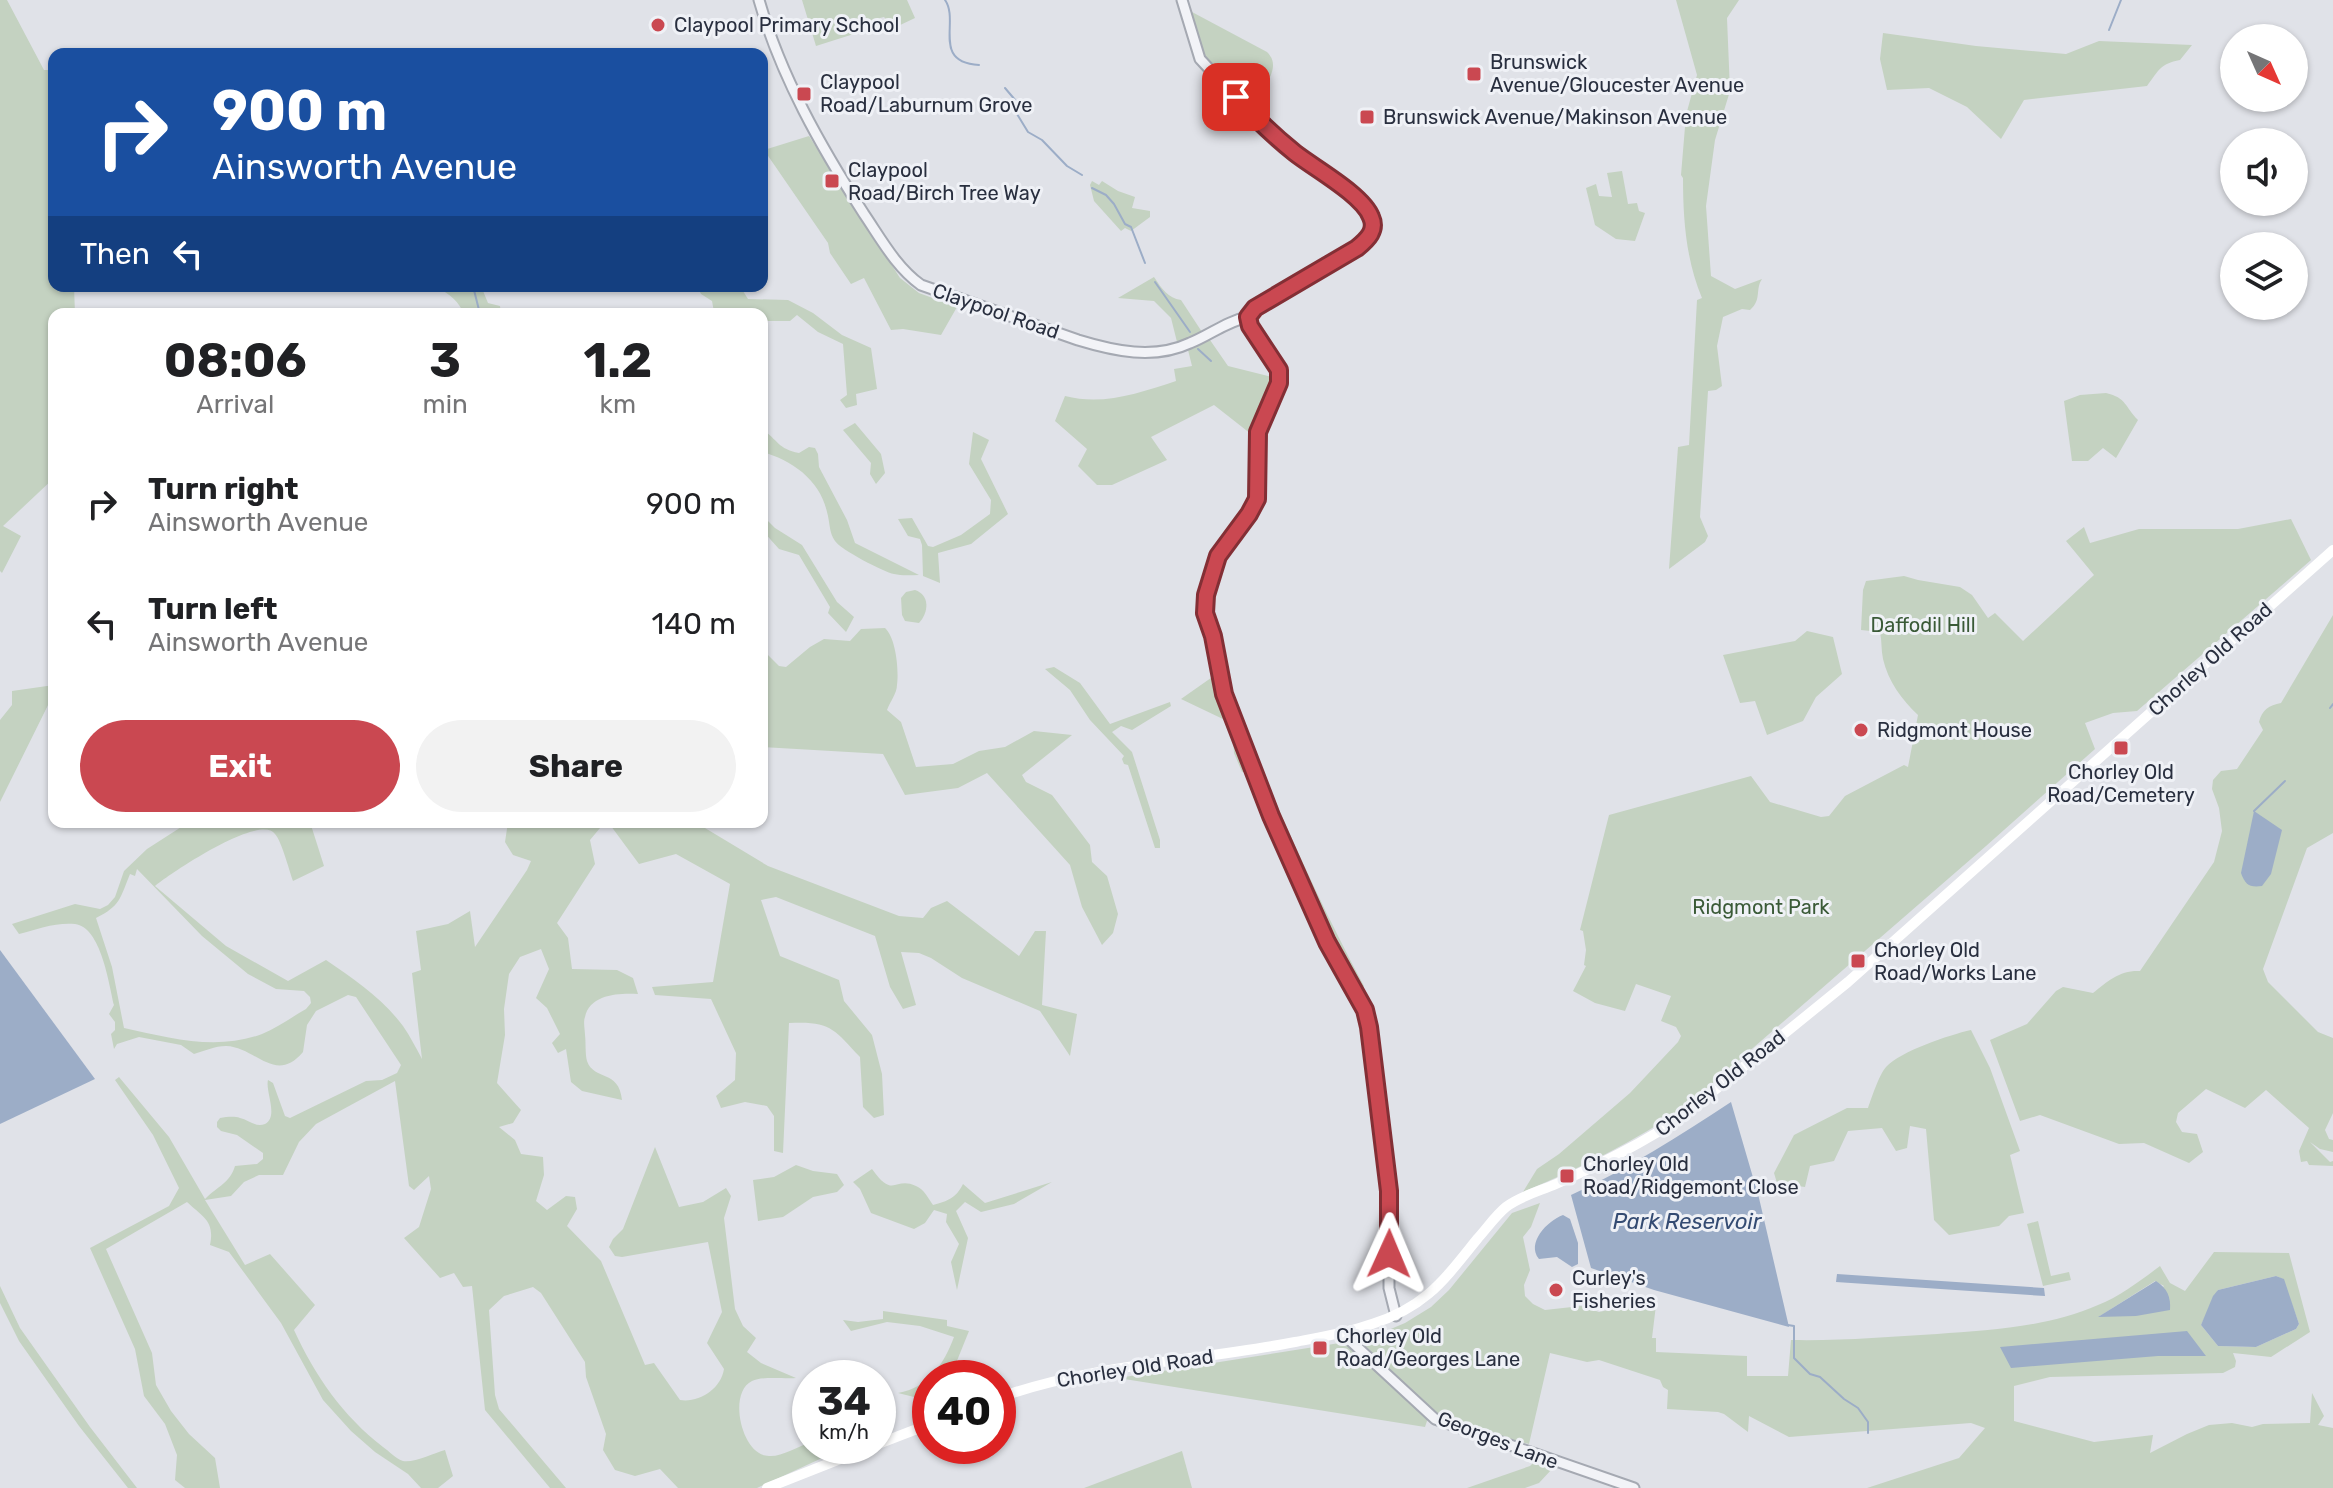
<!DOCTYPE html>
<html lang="en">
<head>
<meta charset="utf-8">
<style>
  :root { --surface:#fff; --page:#f2f2f2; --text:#202124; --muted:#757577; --accent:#ca4851 }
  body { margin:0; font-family:Rubik,sans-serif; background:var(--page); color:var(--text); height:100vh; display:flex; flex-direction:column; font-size:30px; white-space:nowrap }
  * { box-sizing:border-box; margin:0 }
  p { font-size:26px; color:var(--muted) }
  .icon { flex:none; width:44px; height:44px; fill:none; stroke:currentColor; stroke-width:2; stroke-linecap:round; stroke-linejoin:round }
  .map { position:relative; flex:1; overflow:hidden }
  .drawer { position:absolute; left:48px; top:308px; width:720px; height:520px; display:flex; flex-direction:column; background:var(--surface); border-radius:16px; box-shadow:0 2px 6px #0004 }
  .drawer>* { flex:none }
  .top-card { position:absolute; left:48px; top:48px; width:720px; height:244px; border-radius:16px; box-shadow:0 2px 6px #0004; background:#1a4fa0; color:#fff; overflow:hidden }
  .needle { width:52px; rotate:135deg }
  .buttons { position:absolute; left:2220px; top:24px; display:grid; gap:16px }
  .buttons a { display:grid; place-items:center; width:88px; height:88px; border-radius:50%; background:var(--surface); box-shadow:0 2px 6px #0004; font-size:40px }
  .speed { position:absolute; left:792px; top:1360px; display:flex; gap:16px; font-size:40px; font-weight:700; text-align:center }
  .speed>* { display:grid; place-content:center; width:104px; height:104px; border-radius:50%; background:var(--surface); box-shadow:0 2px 6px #0004; line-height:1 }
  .speed small { font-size:20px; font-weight:400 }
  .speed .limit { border:12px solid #d22; background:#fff; color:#111 }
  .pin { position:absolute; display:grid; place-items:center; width:68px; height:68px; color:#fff; margin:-34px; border-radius:16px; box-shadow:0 4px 12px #0006 }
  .me { position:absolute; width:88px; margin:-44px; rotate:1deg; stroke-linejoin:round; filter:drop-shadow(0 0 6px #0008) }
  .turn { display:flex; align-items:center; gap:28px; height:168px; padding:0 32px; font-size:36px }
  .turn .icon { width:104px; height:104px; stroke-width:2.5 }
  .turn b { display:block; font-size:56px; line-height:68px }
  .then { display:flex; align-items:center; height:76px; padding:0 32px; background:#0003; gap:16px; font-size:30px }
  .eta { display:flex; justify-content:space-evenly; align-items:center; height:136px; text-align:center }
  .eta b { font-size:48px; font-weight:700; line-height:56px }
  .primary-button { display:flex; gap:16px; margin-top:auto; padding:16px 32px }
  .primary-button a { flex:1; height:92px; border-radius:48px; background:var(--accent); color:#fff; font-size:32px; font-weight:700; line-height:92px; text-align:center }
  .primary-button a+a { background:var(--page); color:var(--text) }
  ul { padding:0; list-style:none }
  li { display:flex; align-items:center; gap:24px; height:120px; padding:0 32px }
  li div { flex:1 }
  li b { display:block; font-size:30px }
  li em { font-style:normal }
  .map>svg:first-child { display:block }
</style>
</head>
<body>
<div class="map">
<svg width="2333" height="1488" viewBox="0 0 2333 1488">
  <rect width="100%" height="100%" fill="#e0e2e8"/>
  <g fill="#c4d2c1" fill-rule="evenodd">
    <path d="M0,0H7L44,70H54V286H74L75,314H54V478L3,526L21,536L2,573L0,571Z"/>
    <path d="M802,0H907L915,18L896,27L893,20L888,22L884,17L880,18L879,26L816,46Z"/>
    <path d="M1676,0H1739L1727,18L1730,91L1715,140L1706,206L1711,276L1735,289L1762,279C1755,289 1762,300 1750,310L1742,309L1723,317L1717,346L1722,386L1716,390L1708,391L1700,517L1708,536L1705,542L1669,569L1678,447L1689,445L1697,300L1702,298C1686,260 1683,219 1683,178L1681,175L1686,115L1697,75Z"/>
    <path d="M1192,12L1267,52C1275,60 1274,68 1270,77L1265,75L1256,91L1261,95L1253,109L1206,59L1191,13Z"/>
    <path d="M1883,33L1976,46L2066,54L2099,41L2192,45L2180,60C2160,64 2159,70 2147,86L2024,100L2001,139L1967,107L1929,88L1887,90L1880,59Z"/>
    <path d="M809,136L900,278L919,293L957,307L941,335L903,329L891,330L864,278L851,284L830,253L828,243L764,150Z"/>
    <path d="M1622,171L1628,204L1637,203L1639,211L1645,213L1635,241L1616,239L1595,225L1586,188L1596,184L1599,196L1612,197L1607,173Z"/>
    <path d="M1092,181L1099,185L1102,181L1118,191L1135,197L1132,208L1150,211V217L1131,231L1125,228L1121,231L1094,201L1090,185Z"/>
    <path d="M1154,277C1162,289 1168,298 1181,300L1202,332L1177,342L1171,318L1154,301L1118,298Z"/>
    <path d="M438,286H481L488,303L500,306L501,314H464C459,302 450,294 438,288Z"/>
    <path d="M697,286H710L715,291C725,283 732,287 743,291L748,299L788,300L813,313L842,335L871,348L877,389L856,394L857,405L846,408L840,400L847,395L843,344L818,332L797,315L790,321H762V314H709L714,312L712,301L701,294Z"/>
    <path d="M1210,340L1228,366L1276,378L1251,434L1214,405L1151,437L1167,460L1112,485H1097L1078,466L1087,449L1055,421L1065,396C1103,406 1139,393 1176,381L1174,369L1192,366L1188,350Z"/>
    <path d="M2106,393C2127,398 2124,406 2138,420L2116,458L2103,448L2088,461H2072L2064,401L2080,395Z"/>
    <path d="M855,423L881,454L885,473L876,484L870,474L871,463L843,430Z"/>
    <path d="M762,429C778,440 778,449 799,453L809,447L815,448L818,454L819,467L847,520L855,543L919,575C911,575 902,576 894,574C884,572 841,550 835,541C829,533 830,522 827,512C820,480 792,460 762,452Z"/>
    <path d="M973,432L989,440L981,459L1008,514L971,544L938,553L940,583L923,576L922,545L920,539L908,536L898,519L912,518L928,546L933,547L961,535L990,514L991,500L969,464Z"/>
    <path d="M762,515L775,528L802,545L837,602L854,617L846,632L828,613L830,607L799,555L779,549L762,530Z"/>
    <path d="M2291,519L2311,560L2137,711L2113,713L2085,723L2095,749L1986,846L1685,1107C1634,1142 1580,1168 1523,1192L1537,1169L1559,1154L1630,1093L1678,1042L1681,1036L1676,1027L1661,1021L1671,996L1636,984L1625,1011L1595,1003L1573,991L1586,966L1584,965L1586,950L1583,931L1580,930L1609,815L1751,776L1770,802L1821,817L1829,816L1845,796L1904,765L1908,767L1918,715C1902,700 1888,681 1883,659C1881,650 1882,641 1880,632L1861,630L1863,590L1866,581L1904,576L1918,580L1960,587L1972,595L1988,618L1995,613L2023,641L2094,575L2066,541L2084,527L2090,543L2139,529H2238Z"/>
    <path d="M915,590C930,595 929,612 919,623L905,621L902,615L901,598L906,592Z"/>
    <path d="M2333,615V833L2307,848L2263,969L2268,982L2318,1032L2333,1038V1113L2325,1130L2329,1139L2333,1140V1152L2320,1149L2310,1142L2330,1162L2333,1161V1166L2309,1165L2307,1161L2301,1162L2299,1151L2309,1128L2266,1090L2245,1108L2206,1089L2178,1113L2176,1122L2182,1132L2197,1134L2203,1152L2189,1163L2144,1143L2119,1144L2040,1115L2020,1121L1990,1040L2027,1024L2056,991L2063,987L2093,993C2108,981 2120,970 2140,971L2214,862L2222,831L2219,808L2212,789L2213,780L2221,771L2237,769L2263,730L2259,722C2262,710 2269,705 2281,703Z"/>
    <path d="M885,628C896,638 899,670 897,685C897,693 890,702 887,710L901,722L916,767L953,764L979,751L1005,747L1034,731L1072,735L1022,775L1026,782L1052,795L1090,845L1092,862L1107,876L1118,914L1113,933L1102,945L1082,907L1070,865L987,773L958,788L905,795L883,754L762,747V649L779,666L786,667L810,647L824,639L850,641L861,629Z"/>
    <path d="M1807,631L1833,637L1842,674L1816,697L1803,721L1767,735L1755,701L1740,703L1723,655L1795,641Z"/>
    <path d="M1054,667L1080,683L1110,724L1170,702L1171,706L1132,730L1121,726L1112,732L1132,752L1160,840V848H1155L1128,765L1124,764L1122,759L1124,756L1090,720L1070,690L1045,669Z"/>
    <path d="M1218,673L1251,771L1242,772L1234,753L1233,738L1225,720L1181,699Z"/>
    <path d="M54,685V693L0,802V720L12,705V691Z"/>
    <path d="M1238,718H1240C1278,809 1317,899 1364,986L1360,990L1326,930L1280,825Z"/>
    <path d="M189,822H310L324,866L293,881C289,870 282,842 275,834C260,813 171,873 155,886L226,946L288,981L326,960C354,979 383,999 403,1026C410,1036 416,1048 422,1059L412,973L421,970L416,931L448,924L470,911L475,947L527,870L531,861L513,855L505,842L508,822H605L590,840L595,864L557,923L568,938L572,969L617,970L633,978L638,994C619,993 590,994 585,1017C583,1022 585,1030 585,1035C586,1043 585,1053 587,1061C594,1081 619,1069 622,1100L582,1091L571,1082L566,1049L558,1053L552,1043L560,1034L547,1008L536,998L549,969L541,949L520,957L509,974L504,1009L505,1035L497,1083L521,1110L513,1123L499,1127L515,1140L521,1154L543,1157L544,1175L536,1201L547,1210L566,1196L575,1197L577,1209L567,1226L601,1261L645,1365L654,1363L680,1400C699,1403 721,1389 724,1369L707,1343L722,1312L708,1242L622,1257L615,1256L609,1247L613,1239L623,1229L655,1147L679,1207L703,1202L726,1188L731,1196L724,1218L735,1309L743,1326L756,1338L747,1352L761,1363L796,1378C784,1379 763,1376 752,1381C727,1393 742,1456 769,1456C781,1457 798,1447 810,1442V1446H848L757,1488H678L660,1469L635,1476L615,1470L603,1450L606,1434L586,1377L585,1362L541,1293L533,1287L504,1296L489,1310L495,1395L499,1409L566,1488H550L485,1410L472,1286L463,1287L454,1273L440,1278L404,1238L419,1227L431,1189L429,1176L414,1190L409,1186L395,1081L316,1124L299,1142L283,1175H259L244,1182L231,1196L205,1200L245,1265L270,1254L315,1305L294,1330C315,1376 343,1416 383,1447C389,1451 396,1459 403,1461C414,1463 434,1453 445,1450L453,1476L438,1488H421L408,1474L375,1452L351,1431L323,1400L281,1323L229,1252L210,1245C215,1221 203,1217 187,1202L106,1249L152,1353L156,1385L171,1411L189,1434L215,1458L220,1488H185L175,1480L177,1455L165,1424L144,1396L135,1349L90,1248L169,1206L179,1188L153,1135L115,1080L119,1077L169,1137L205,1199C218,1186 230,1183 235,1166L257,1164L263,1159V1153L237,1135L221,1131L217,1127V1122L220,1118C227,1117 234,1116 240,1118C249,1120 256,1128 265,1124C279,1117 265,1091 268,1080L273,1083L285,1116L290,1118L366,1081L382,1080L397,1073L401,1065L356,997L348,995L316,1011L307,1025L303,1052C275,1085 256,1047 226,1046C215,1046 204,1051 194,1054L181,1045L139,1037L117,1044L114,1049L111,1034L115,1030V1022L109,1014L114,1005C109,984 101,927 75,924C57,922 37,929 19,934L12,924L75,904L100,909L108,905L115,897L124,871L147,849ZM137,869L202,936L248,974L276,989L304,991L310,997L311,1003L306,1009C292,1017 277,1028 262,1034C216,1051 170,1038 124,1028L112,967L96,918C120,906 120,899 130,874L135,876Z"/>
    <path d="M608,822H695L768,866L899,916L923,918L931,908L947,901L1019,956L1035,931H1046L1042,1005L1077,1014L1070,1056L1040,1011L962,978L931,958L919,953L901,952L916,1005L903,1009L890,987L875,936L776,897L761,900L780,956L839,980L844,1001L872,1035L882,1074L884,1115L874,1118L863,1107L860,1057C833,1028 830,1021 789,1023L783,1153L774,1151V1116L767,1106L745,1102L721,1108L716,1096L735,1080L736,1053L711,999L655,995L652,987L713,982L730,884L676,854L639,864Z"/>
    <path d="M1971,1030L1990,1068L2020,1151L2010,1155L2024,1213L2009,1216L1999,1226L1949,1235L1934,1220L1926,1129L1910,1126L1907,1148L1896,1151L1882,1128L1848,1131L1834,1161L1810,1166L1805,1187L1777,1183L1774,1173L1794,1135L1847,1108H1868C1872,1097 1879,1075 1886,1067C1901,1051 1949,1035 1971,1030Z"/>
    <path d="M796,1165L813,1171L837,1174L844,1185L837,1192L813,1197L783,1217L758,1221L753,1180L774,1177Z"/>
    <path d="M872,1169C894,1200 894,1176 916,1186C924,1189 928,1198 933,1205C948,1201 956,1198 963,1184L985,1203L1052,1182L1014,1204L981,1212L965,1202L956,1211L968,1238L957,1290L951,1262L959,1244L946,1222L947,1214L934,1210L925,1223L914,1229L871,1213L860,1189L853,1182Z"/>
    <path d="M1540,1203L1531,1227L1523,1237L1530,1270L1524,1285L1525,1296L1533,1304L1545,1310L1581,1306L1599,1312L1622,1307L1639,1296L1656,1305L1652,1338H1656V1352L1747,1356V1376H1788L1791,1340C1840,1341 1888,1337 1937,1334C1990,1330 2049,1327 2098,1305C2121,1296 2141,1280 2160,1266L2170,1283L2185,1291L2214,1252L2289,1253L2310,1332L2271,1357L2233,1353L2236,1361L2235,1367L2223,1373L2050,1377L2014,1386V1421L2094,1442L2153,1435L2150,1453L2187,1434L2209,1425L2232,1423L2252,1427L2263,1424L2310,1423L2312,1393L2324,1416L2318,1425L2333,1428V1488H1867L1959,1458L1985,1428L1971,1423L1789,1437L1749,1416L1748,1432L1724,1414L1718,1412L1667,1409L1668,1390L1663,1387L1660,1380L1599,1360L1587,1362L1550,1353L1529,1444L1466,1427L1440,1418L1357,1338L1386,1331L1405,1323L1431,1307L1449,1290L1512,1213ZM2276,1276L2283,1279L2299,1324L2296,1329L2256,1347L2218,1346L2201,1325L2218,1290ZM2155,1281L2164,1286L2136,1316H2100Z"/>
    <path d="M2038,1221L2051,1276L2069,1272L2071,1280L2043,1286L2027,1224Z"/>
    <path d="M0,1286L20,1328L90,1427L137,1488H128L79,1426L19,1341L0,1303Z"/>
    <path d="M883,1311L947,1320V1326L969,1331L950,1378H930V1401L898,1393C928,1388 944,1364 954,1337L920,1326L887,1322L851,1331L843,1320L858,1322L883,1319Z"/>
    <path d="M1346,1342L1428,1418L1425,1427L1118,1378Z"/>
    <path d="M1182,1451L1192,1488H1084Z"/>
    <path d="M1533,1463L1552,1469L1539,1483L1525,1488H1467L1530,1466Z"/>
  </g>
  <g fill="#9cadc7">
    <path d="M2254,811L2282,830L2271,874L2262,886C2249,888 2245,884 2241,873Z"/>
    <path d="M0,950L95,1079L0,1124Z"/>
    <path d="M1731,1102L1759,1198L1789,1327L1654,1290L1591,1268L1571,1195C1628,1169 1679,1136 1731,1102Z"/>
    <path d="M1563,1215L1570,1219L1578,1243V1264L1572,1267L1557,1257L1539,1259C1526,1243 1547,1221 1563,1215Z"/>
    <path d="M1837,1274L2044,1288L2045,1296L1836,1282Z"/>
    <path d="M2276,1276L2284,1279L2299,1324L2296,1329L2256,1347L2218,1346L2201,1325L2213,1296L2218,1290Z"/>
    <path d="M2156,1281C2167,1288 2171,1297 2170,1310L2136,1316L2098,1317Z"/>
    <path d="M2187,1331L2206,1356H2158L2011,1368L2000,1347Z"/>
  </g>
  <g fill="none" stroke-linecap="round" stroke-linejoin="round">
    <g stroke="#9cadc7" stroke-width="2">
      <path d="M945,0C960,21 931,62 979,65"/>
      <path d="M2109,30L2121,0"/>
      <path d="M1005,88L1016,101L1017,114L1028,132L1042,140L1067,166L1082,175"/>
      <path d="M1092,188L1106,195L1114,204L1125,224L1131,227L1145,263"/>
      <path d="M1155,282L1190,332"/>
      <path d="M473,286L480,314"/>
      <path d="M1198,349L1211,361"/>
      <path d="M2330,708L2333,704"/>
      <path d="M2254,811L2285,781"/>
      <path d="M1788,1325L1794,1326V1358L1810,1374L1820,1377L1844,1399L1858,1408L1868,1422V1433"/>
    </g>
    <defs>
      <g id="tertiary">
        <path d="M759,0C781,77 821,147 864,214C881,239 896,267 921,285L1078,340C1114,351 1154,360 1190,343C1210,335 1227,321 1248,317"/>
        <path d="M1182,0L1200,59L1253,116L1281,141L1363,203L1372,218L1374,226L1366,241L1357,248L1255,308L1248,317"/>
        <path d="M1248,317L1250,326L1279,370L1280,378L1258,432L1257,499L1249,514L1226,542L1218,556L1206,595L1205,613L1213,636L1224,694L1271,816L1327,942L1357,994L1367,1018L1389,1191V1288L1396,1316"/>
        <path d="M1342,1333L1435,1419L1634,1488"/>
      </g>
    </defs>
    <use href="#tertiary" stroke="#a5a9b2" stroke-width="13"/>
    <use href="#tertiary" stroke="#f2f3f7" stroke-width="9"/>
    <g stroke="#fff" stroke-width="10">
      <path d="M998,1398C1093,1364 1197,1361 1295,1342C1321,1337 1347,1333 1372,1324C1426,1307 1444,1280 1478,1238C1487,1228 1496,1215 1506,1207C1520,1196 1540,1191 1556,1184C1600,1164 1644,1143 1684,1115L1848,982L2333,550"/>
      <path d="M878,1444L930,1424"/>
      <path d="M767,1488L873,1446"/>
    </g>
  </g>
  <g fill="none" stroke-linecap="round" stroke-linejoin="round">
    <defs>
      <path id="route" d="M1236,97C1254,117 1274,136 1295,153C1314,168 1363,195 1371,217C1377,230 1368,239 1357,248L1255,308L1248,317L1250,326L1279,370V383L1258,432L1257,499L1249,514L1218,556L1206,595L1205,613L1213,636L1224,694L1271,816L1327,942L1365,1010L1369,1027L1389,1191V1254"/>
    </defs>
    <use href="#route" stroke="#832f35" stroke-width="20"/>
    <use href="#route" stroke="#ca4851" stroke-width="14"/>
  </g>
  <g fill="#ca4851" stroke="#eff1f6" stroke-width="3">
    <circle cx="658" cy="25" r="8"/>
    <rect x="1466" y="66" width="16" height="16" rx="4"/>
    <rect x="796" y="86" width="16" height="16" rx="4"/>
    <rect x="1359" y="109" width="16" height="16" rx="4"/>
    <rect x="824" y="173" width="16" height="16" rx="4"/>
    <circle cx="1861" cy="730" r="8"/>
    <rect x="2113" y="740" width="16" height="16" rx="4"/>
    <rect x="1850" y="953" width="16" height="16" rx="4"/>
    <rect x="1559" y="1168" width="16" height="16" rx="4"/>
    <circle cx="1556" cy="1290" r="8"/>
    <rect x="1312" y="1340" width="16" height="16" rx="4"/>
  </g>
  <g text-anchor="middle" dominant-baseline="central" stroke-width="6" stroke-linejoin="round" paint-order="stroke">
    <g font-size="20" fill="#292f3f" stroke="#eff1f6" text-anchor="start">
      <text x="674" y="25">Claypool Primary School</text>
      <text x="1490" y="62">Brunswick<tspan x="1490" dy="23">Avenue/Gloucester Avenue</tspan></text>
      <text x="820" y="82">Claypool<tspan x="820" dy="23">Road/Laburnum Grove</tspan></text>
      <text x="1383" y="117">Brunswick Avenue/Makinson Avenue</text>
      <text x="848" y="170">Claypool<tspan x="848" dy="23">Road/Birch Tree Way</tspan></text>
      <text x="1877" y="730">Ridgmont House</text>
      <text x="2121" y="772" text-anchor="middle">Chorley Old<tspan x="2121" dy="23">Road/Cemetery</tspan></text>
      <text x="1874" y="950">Chorley Old<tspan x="1874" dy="23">Road/Works Lane</tspan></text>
      <text x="1583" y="1164">Chorley Old<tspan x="1583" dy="23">Road/Ridgemont Close</tspan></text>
      <text x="1572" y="1278">Curley's<tspan x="1572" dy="23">Fisheries</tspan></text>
      <text x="1336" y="1336">Chorley Old<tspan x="1336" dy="23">Road/Georges Lane</tspan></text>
    </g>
    <g font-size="20" fill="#292f3f" stroke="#eff1f6">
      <text transform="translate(996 311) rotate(19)">Claypool Road</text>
      <text transform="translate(2210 659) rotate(-42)">Chorley Old Road</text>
      <text transform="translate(1720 1083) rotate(-38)">Chorley Old Road</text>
      <text transform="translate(1135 1368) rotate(-9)">Chorley Old Road</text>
      <text transform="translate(1498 1440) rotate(21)">Georges Lane</text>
    </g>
    <g font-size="20" fill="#3a5a37" stroke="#eff1f6">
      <text x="1923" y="625">Daffodil Hill</text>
      <text x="1761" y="907">Ridgmont Park</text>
    </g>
    <g font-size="22" font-style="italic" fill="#344b72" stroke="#eff1f6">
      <text x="1687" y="1221">Park Reservoir</text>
    </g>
  </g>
</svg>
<div class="buttons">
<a><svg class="needle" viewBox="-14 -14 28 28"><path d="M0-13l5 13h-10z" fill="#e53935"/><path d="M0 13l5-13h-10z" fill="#757577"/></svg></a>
<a><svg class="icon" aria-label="sound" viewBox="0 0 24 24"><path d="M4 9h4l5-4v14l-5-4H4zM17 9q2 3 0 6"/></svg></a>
<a><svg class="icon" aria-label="layers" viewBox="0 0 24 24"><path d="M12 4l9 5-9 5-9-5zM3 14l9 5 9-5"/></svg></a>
</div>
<div class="speed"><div>34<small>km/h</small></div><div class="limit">40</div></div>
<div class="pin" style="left:1236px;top:97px;background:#d93025"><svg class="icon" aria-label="arrive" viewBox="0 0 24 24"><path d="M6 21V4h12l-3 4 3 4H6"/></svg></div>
<svg class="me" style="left:1389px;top:1254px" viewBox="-20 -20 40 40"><path d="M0-17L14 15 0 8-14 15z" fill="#ca4851" stroke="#fff" stroke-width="4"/></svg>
<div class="top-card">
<div class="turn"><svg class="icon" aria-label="right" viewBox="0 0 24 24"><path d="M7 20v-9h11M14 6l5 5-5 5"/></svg><div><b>900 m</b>Ainsworth Avenue</div></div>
<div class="then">Then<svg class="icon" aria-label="left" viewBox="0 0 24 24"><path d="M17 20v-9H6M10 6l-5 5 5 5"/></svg></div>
</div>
<section class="drawer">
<div class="eta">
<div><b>08:06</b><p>Arrival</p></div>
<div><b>3</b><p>min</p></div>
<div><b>1.2</b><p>km</p></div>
</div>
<ul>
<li><svg class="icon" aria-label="right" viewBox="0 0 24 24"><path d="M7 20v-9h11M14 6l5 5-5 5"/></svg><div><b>Turn right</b><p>Ainsworth Avenue</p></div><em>900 m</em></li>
<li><svg class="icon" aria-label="left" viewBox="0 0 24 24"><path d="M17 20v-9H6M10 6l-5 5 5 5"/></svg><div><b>Turn left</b><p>Ainsworth Avenue</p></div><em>140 m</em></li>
</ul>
<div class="primary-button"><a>Exit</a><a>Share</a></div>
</section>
</div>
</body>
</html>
